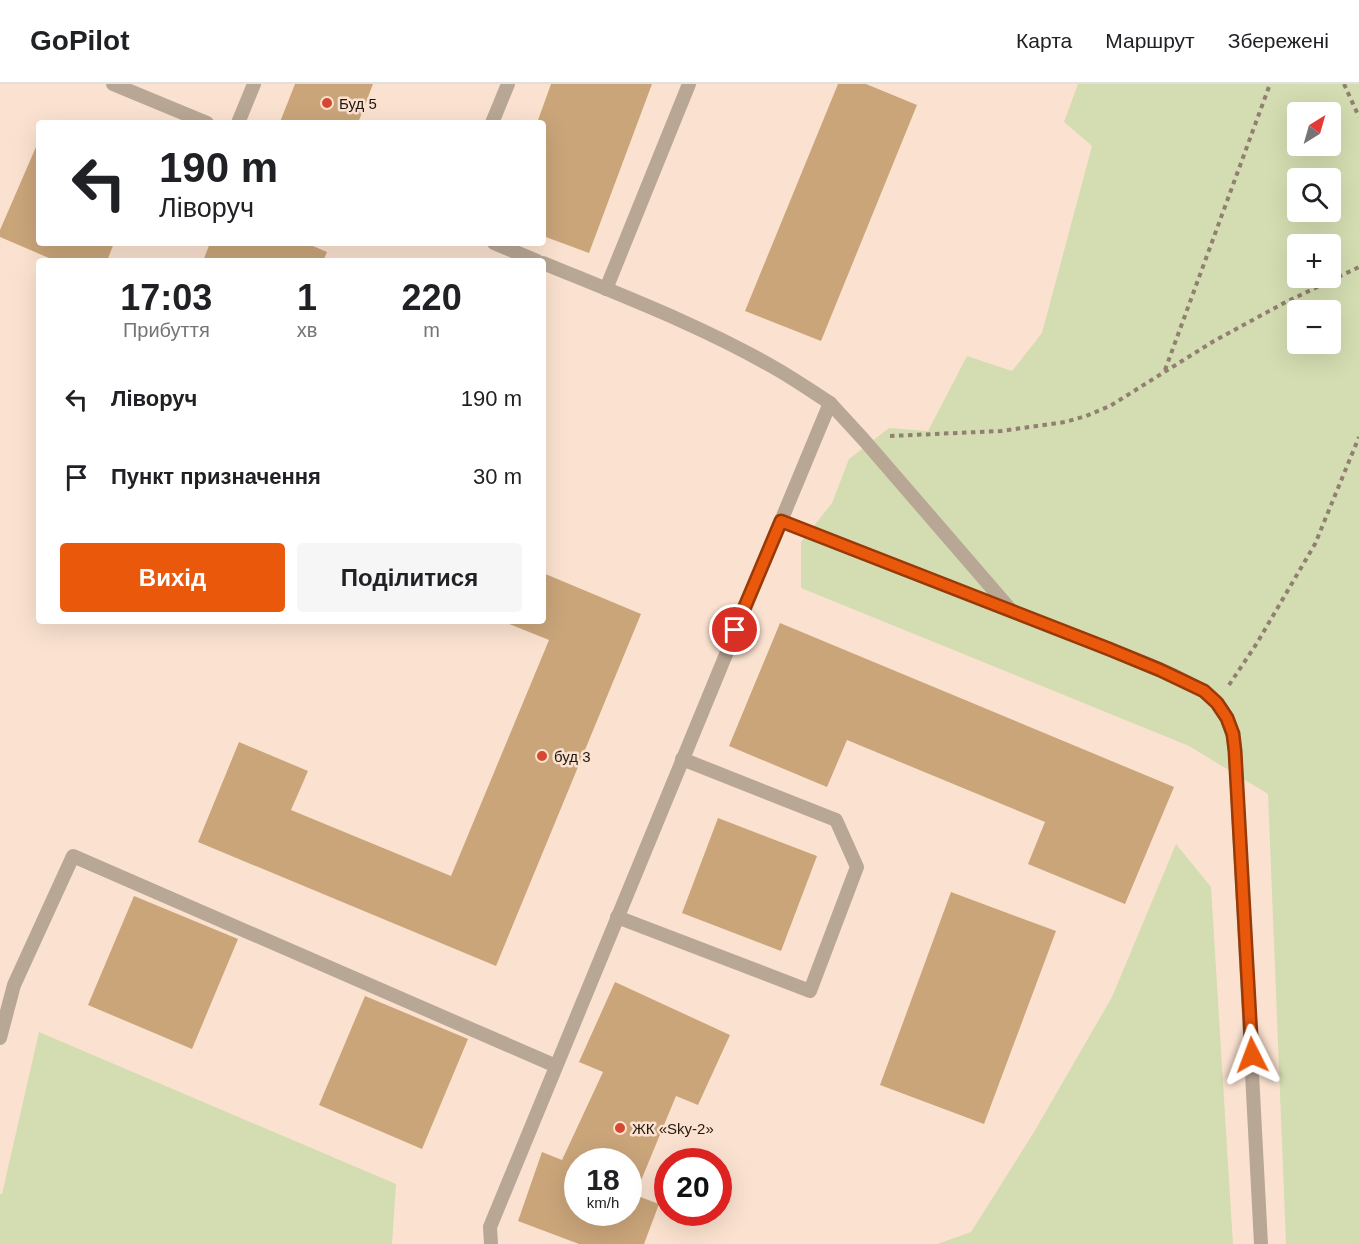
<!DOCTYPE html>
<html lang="uk">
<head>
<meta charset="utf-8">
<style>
  :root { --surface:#fff; --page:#f6f6f6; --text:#202124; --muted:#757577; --line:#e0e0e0; --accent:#ea580c }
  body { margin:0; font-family:Helvetica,sans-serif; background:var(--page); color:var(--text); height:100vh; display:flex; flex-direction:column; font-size:22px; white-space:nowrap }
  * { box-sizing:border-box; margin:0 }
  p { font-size:20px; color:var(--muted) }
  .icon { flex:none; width:33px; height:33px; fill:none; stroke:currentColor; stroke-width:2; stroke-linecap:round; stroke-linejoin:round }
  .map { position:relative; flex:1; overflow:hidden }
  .sheet { position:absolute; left:36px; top:174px; width:510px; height:366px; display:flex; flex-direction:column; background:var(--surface); border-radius:6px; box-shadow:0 6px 24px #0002 }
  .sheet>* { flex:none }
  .banner { position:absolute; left:36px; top:36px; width:510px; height:126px; border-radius:6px; box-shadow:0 6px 24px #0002; background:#fff; color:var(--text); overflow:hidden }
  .needle { width:39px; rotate:37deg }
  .controls { position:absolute; left:1287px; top:18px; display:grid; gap:12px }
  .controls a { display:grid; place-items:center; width:54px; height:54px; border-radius:6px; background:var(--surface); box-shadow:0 6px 24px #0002; font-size:30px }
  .speed { position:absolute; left:564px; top:1064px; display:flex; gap:12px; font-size:30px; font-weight:700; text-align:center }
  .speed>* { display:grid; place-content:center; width:78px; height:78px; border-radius:50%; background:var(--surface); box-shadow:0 6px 24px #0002; line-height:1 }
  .speed small { font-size:15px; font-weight:400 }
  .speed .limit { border:9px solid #d22; background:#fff; color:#111 }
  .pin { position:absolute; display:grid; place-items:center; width:51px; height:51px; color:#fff; margin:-26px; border:3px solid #fff; border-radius:50%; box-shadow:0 2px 6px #0007 }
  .me { position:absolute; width:66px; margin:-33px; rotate:357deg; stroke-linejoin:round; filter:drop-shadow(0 0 4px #0008) }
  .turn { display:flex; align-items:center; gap:21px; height:126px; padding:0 24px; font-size:27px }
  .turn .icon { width:78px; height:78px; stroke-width:2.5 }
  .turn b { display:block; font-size:42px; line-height:51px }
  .eta { display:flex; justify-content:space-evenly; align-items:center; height:102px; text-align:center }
  .eta b { font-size:36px; font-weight:800; line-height:42px }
  .button { display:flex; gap:12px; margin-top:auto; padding:12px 24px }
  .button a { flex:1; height:69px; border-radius:6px; background:var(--accent); color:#fff; font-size:24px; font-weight:800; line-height:69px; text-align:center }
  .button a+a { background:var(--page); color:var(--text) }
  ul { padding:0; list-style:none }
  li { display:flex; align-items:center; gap:18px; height:78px; padding:0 24px }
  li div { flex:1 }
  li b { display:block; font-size:22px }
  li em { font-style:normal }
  header { display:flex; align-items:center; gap:36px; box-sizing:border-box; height:84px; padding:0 30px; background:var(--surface); border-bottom:2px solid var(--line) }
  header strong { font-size:28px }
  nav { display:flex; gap:33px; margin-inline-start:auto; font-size:21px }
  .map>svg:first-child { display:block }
</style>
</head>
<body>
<header>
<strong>GoPilot</strong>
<nav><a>Карта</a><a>Маршрут</a><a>Збережені</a></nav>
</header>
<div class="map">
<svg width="1359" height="1160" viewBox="0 0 1359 1160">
  <rect width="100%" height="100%" fill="#fbe2d0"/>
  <g fill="#d4ddb1" fill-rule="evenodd">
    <path d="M1078,0H1359V1160H1286L1268,710L1189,662L801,504V458L832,419L849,375L889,344L928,347L967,272L1012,287L1042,249L1092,62L1064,38ZM1298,28H1330V62H1298ZM1298,94H1330V128H1298ZM1298,160H1330V194H1298ZM1298,226H1330V260H1298Z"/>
    <path d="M1176,760L1211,803L1233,1160H937L971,1148L1034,1048L1112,913Z"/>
    <path d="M39,948L396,1100L392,1160H0V1110H2Z"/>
  </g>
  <g fill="#caa57a" fill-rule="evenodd">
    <path d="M295,0H373L358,39H284L280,38Z"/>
    <path d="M551,0H652L589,169L543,152V39H537Z"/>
    <path d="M838,0H866L917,21L821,257L745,227Z"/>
    <path d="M39,56V159H114L107,177H56L0,153V146Z"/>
    <path d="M210,159H306L327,168L323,177H203Z"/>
    <path d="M543,489L641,530L496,882L198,758L239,658L308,687L291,726L451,792L549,556L502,537H543Z"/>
    <path d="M780,539L1174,703L1125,820L1028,780L1045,738L847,656L827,703L729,662Z"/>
    <path d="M718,734L817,772L781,867L682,829Z"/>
    <path d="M951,808L1056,847L984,1040L880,1001Z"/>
    <path d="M134,812L238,855L192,965L88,921Z"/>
    <path d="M615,898L730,951L698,1021L676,1012L635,1111L659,1120L644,1160H579L518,1137L542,1068L562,1076L603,988L579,978ZM578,1077H628V1128H578Z"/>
    <path d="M365,912L468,955L422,1065L319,1021Z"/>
  </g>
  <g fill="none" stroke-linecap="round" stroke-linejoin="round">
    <g stroke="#917f71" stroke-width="4" stroke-dasharray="4.5 4.5" stroke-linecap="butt">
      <path d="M1344,0L1359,33"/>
      <path d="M1165,286L1270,0"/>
      <path d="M890,352L1001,347L1065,338L1086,332L1110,322L1214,257L1284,219L1359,183"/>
      <path d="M1229,601L1257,559L1315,460L1359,353"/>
    </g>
    <g stroke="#b9a795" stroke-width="14">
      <path d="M113,0L207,39"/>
      <path d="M238,39L254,0"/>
      <path d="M492,39L508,0"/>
      <path d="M494,159L537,177"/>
      <path d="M543,179C623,212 705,243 780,287C797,297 813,308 830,319L781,437L1109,565C1138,577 1198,597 1217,619C1229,633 1233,649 1235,667L1261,1160"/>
      <path d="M606,205L689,0"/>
      <path d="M830,319L864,356L1010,525"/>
      <path d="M617,833L810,907L857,783L836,736L682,675"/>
      <path d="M0,954L14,901L73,772L556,982"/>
      <path d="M491,1160L490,1143L781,437"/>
    </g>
  </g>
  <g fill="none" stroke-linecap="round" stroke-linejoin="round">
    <defs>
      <path id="route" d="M735,546L781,437L1109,565L1160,586L1204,607L1217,619L1227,634L1233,650L1235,667L1252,971"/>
    </defs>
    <use href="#route" stroke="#983908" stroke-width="15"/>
    <use href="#route" stroke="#ea580c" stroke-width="10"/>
  </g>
  <g fill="#d4492f" stroke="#fbe2d0" stroke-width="2">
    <circle cx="327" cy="19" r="6"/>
    <circle cx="542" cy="672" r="6"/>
    <circle cx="620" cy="1044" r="6"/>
  </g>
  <g text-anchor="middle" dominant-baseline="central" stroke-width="5" stroke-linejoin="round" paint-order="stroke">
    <g font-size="15" fill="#22180f" stroke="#fbe2d0" text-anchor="start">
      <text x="339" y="19">Буд 5</text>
      <text x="554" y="672">буд 3</text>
      <text x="632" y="1044">ЖК «Sky-2»</text>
    </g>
  </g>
</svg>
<div class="controls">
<a><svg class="needle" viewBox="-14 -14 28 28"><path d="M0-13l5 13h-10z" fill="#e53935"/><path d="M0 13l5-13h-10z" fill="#757577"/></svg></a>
<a><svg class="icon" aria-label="search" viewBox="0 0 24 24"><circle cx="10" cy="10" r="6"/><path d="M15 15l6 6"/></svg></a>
<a>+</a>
<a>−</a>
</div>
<div class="speed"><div>18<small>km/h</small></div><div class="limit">20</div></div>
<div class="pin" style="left:735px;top:546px;background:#d93025"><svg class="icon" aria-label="arrive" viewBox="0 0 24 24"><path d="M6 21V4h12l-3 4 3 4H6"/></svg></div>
<svg class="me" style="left:1252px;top:971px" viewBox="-20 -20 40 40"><path d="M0-17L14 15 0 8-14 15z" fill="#ea580c" stroke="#fff" stroke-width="4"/></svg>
<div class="banner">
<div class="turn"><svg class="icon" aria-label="left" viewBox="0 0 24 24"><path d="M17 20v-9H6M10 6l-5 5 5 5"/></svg><div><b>190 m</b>Ліворуч</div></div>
</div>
<section class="sheet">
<div class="eta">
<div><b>17:03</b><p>Прибуття</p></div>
<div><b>1</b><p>хв</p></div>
<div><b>220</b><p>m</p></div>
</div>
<ul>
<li><svg class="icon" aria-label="left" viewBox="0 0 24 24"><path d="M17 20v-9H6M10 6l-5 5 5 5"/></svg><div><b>Ліворуч</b></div><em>190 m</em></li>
<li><svg class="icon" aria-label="arrive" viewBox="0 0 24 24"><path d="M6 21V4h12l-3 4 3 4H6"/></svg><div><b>Пункт призначення</b></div><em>30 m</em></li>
</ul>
<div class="button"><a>Вихід</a><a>Поділитися</a></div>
</section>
</div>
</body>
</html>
